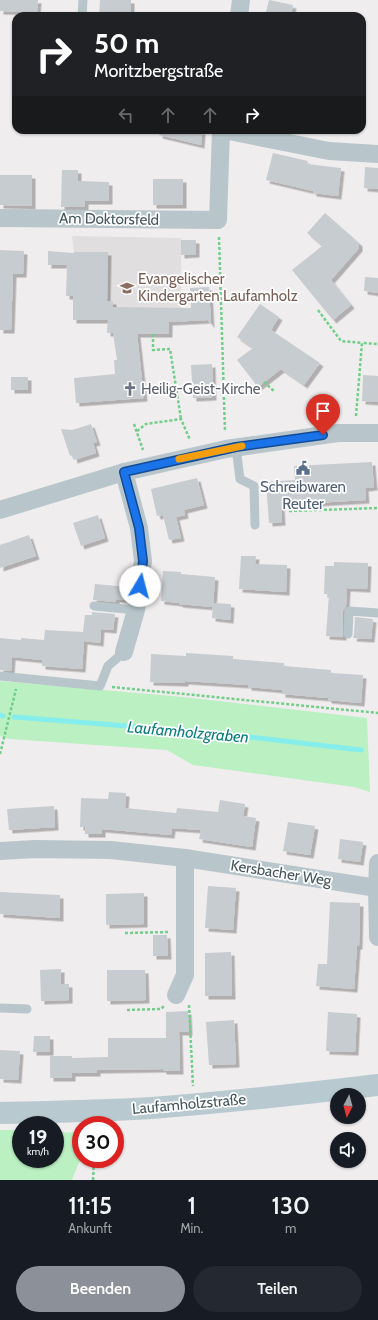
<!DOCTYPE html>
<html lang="de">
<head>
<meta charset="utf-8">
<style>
  :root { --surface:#171b24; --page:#242831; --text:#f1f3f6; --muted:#9ea1a6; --accent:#8c9099 }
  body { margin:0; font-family:Cabin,sans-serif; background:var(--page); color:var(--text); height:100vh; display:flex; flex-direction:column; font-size:15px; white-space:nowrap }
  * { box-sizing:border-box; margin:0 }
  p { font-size:13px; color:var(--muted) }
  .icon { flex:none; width:22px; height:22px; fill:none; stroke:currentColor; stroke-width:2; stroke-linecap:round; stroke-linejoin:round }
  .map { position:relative; height:1180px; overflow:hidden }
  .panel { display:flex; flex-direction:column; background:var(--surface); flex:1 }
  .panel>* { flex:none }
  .banner { position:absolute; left:12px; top:12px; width:354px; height:122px; border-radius:12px; box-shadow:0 1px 3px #0004; background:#202124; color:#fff; overflow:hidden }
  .needle { width:26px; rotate:186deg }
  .buttons { position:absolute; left:330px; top:1088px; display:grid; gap:8px }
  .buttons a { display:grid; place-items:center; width:36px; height:36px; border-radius:50%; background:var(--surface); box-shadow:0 1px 3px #0004; font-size:20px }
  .speed { position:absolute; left:12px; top:1116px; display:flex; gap:8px; font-size:20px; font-weight:700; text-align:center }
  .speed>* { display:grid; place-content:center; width:52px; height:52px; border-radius:50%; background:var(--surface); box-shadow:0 1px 3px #0004; line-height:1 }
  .speed small { font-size:10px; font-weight:400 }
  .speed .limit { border:6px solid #d22; background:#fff; color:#111 }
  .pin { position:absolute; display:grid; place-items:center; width:34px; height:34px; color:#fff; margin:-41px -17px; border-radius:50% 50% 50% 0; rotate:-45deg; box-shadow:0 0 4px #0007 }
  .pin .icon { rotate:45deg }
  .me { position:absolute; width:44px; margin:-22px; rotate:8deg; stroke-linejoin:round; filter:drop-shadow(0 0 3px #0008) }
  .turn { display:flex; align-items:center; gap:14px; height:84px; padding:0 16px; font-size:18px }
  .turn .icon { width:52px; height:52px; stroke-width:2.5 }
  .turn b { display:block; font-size:28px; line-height:34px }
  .lanes { display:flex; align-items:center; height:38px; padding:0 16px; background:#0003; justify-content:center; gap:20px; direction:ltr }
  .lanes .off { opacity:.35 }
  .eta { display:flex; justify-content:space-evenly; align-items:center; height:68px; text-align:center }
  .eta b { font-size:24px; font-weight:600; line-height:28px }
  .cta { display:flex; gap:8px; margin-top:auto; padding:8px 16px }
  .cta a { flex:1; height:46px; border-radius:24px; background:var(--accent); color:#fff; font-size:16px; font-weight:600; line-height:46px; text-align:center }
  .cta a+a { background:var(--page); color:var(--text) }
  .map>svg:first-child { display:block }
</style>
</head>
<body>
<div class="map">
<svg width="378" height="1180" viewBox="0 0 378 1180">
  <defs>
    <filter id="shadow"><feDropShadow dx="3.5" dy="3.5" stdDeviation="0" flood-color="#0004"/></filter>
  </defs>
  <rect width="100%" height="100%" fill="#f0edee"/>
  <path fill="#e1dee0" d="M72,236L181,238V311L134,333L135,344L115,347L113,333H107V320H73L74,252Z"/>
  <g fill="#baf0c2">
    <path d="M0,681L183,697L367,718L370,792L354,787L193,765L167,750L10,739L0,736Z"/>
    <path d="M0,1130H21V1159H55V1132L81,1133V1157L72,1180H0Z"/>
  </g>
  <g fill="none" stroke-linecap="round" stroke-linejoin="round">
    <g stroke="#85eeec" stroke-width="5">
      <path d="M0,715L3,716"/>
      <path d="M14,717L215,733L361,750"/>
    </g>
  </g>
  <g fill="#c7ccd0" filter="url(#shadow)">
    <path d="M0,0H38L37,12L0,11Z"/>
    <path d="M100,0H131V16H99Z"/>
    <path d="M269,0L293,5L291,16H265Z"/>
    <path d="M160,130L202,131L201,145L159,135Z"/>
    <path d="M273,153L308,161L307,164L341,168L338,196L313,193V191L266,180Z"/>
    <path d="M365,167L378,168V189L364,188Z"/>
    <path d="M62,170H78V181L109,182V201H85V207H61Z"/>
    <path d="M0,175H32V206L0,205Z"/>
    <rect x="153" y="179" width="30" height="26"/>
    <path d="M325,213L359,243V248L331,280L351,305L333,320L292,270L322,246L307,233Z"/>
    <path d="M181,240H196V254L181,255Z"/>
    <path d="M0,250L24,251L23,274H13L11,330H0Z"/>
    <path d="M48,251L74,253V252H108L107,301H113V307L191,308L190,288L209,287L211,325L208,320L169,322V334H137L144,398L76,403L74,378L115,374L114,360H117L113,333H107L108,320H73V296H66L67,265H48Z"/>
    <path d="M365,277L378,278V293L364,291Z"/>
    <path d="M260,304L279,317L271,330L320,363L304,385L281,369L258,387L237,360L253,348L237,337Z"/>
    <path d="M212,364L213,397L193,398L191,365Z"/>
    <path d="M363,375L378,376V402L362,401Z"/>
    <rect x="11" y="377" width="17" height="13"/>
    <path d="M91,424L97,442L93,443L96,453L74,460L73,455L70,456L61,429L72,430Z"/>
    <path d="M372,462L374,487L365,488L366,500L281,505L282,522L269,523L266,482L295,480L294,466Z"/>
    <path d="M197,478L204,505L184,510L185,515L176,517L181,538L169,540L163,515L157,516L151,489Z"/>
    <path d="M98,515L105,538L81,546L73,523Z"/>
    <path d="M29,535L36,556L0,568V545Z"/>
    <path d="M241,556H256L255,564L287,565L286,592L239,589Z"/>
    <path d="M334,562L368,563L367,589L347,588L346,606L343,611V637L326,636L329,594H324L325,566H334Z"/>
    <path d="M163,571L181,572V574L215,577L213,607L179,604V603L161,601Z"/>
    <path d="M95,584L129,587L127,600L116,599V602L93,600Z"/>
    <path d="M213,603L231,604L230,620L212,618Z"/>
    <path d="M92,612L115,614L113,630L101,629L100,643L84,641L82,669L42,666V660L12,657L11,671L0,670V638L21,640V638L44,640L45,630L83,632L85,615H92Z"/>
    <path d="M355,617L373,619L371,639L353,638L354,634Z"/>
    <path d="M186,653L233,656V659L284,663V666L331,670V673L363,675L361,703L328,700V698L282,694V690L248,687V685L185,681V683L150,682L151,654L186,656Z"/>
    <path d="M109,792L126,793L125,808L176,813L177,808L218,812L220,800L245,804L243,816L256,818L252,847L199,839L201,830L172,828L171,835L102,829V834H85V827H80L81,798L108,799Z"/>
    <path d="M54,806L55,827L9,830L7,809Z"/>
    <path d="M288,822L315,826L310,855L283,851Z"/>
    <path d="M340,839L363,842L360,862L338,859Z"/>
    <path d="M208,886L236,888L233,930L205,928Z"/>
    <path d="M0,892L60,895V918L0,914Z"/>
    <path d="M144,893V924L106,925V894Z"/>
    <path d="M330,902L360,903L359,946H357L354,989L316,986L318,964H327Z"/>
    <path d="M153,935H167L168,956H153Z"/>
    <path d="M231,952L232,996H205V953Z"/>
    <path d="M61,969V984H69V1000L41,1001L40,970Z"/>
    <path d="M107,970H145L146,1000L107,1001Z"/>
    <path d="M188,1011L189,1032H179L180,1071H163V1069L97,1070V1073H72V1078H50V1056H72V1058L108,1057V1038H166V1012Z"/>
    <path d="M328,1012L357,1014L355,1052L326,1051Z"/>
    <path d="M234,1020L236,1064L209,1065L206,1022Z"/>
    <path d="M34,1036H50V1052H33Z"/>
    <path d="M0,1050L20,1051L18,1080L0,1079Z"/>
  </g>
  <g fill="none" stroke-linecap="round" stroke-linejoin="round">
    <g stroke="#71cf8a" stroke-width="2.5" stroke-dasharray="3 2" stroke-linecap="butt">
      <path d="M219,237L225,432"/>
      <path d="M318,310L341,341L362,343"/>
      <path d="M153,334V350L170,349L181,419"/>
      <path d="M264,382L275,392"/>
      <path d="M356,416L362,343L378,344"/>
      <path d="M134,424L143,450"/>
      <path d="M137,431L146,424L181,419L190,440"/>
      <path d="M289,511L378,508"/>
      <path d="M112,687L378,713"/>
      <path d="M0,754L16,689"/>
      <path d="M125,933L169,932"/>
      <path d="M189,1005L193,1086"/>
      <path d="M127,1010L161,1009L164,1006"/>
      <path d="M93,1180L94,1159"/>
    </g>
    <g stroke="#b8c6cb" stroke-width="9">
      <path d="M82,16L83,0"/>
      <path d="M236,447L240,479L254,486L255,525"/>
      <path d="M94,606L136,610"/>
      <path d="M348,634L349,611L378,613"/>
      <path d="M0,676L100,686L108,666L124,652"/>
      <path d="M0,1008L27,1009"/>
    </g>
    <g stroke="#b8c6cb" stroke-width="18">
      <path d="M239,16L241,0"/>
      <path d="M224,130L329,151L378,154"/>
      <path d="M0,218L218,220L221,130"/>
      <path d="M0,510L124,472L226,449L338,433H378"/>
      <path d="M124,652L136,610L143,561L139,528L124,472"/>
      <path d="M0,851L35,849L111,850L185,858L377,888"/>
      <path d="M378,863L377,888L378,937"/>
      <path d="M176,995L185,975V858"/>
    </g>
    <path stroke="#b8c9d0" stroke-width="22" d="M0,1113C51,1112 101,1111 152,1108C227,1102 303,1094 378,1085"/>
  </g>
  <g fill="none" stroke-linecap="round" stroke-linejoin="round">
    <defs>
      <path id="route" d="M140,586L143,561L139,528L124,472L236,447L323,435"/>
    </defs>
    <use href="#route" stroke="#114b97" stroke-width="10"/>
    <use href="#route" stroke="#1a73e8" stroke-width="7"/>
    <path stroke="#f59e0b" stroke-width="7" d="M179,459L242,446"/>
  </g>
  <defs>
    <symbol id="school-bare" viewBox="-9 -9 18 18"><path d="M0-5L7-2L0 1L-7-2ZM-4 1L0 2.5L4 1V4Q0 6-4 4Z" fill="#8d6e63" stroke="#fff" stroke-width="2.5" paint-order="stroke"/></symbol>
    <symbol id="church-bare" viewBox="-9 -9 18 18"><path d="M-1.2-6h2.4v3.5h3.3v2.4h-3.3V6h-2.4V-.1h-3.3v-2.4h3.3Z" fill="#6b7280" stroke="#fff" stroke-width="2.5" paint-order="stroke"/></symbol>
    <symbol id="civic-bare" viewBox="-9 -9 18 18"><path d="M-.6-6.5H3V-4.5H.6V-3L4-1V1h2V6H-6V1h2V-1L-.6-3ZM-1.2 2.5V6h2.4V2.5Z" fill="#5c6f8a" stroke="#fff" stroke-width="2.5" paint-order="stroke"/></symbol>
  </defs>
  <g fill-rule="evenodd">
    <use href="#school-bare" x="117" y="278" width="20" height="20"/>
    <use href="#church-bare" x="120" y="379" width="20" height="20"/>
    <use href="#civic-bare" x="293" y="458" width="20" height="20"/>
  </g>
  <g text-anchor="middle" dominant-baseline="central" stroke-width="3.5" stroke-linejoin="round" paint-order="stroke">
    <g font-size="15" fill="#45565b" stroke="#fff">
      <text transform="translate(109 219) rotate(1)">Am Doktorsfeld</text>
      <text transform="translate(281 873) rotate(9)">Kersbacher Weg</text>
      <text transform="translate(189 1104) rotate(-5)">Laufamholzstraße</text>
    </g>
    <g font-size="15" fill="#785e54" stroke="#fff" text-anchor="start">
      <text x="138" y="279">Evangelischer<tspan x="138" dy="17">Kindergarten Laufamholz</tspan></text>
    </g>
    <g font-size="15" fill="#5b616d" stroke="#fff" text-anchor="start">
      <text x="141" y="389">Heilig-Geist-Kirche</text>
    </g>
    <g font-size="15" fill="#4e5e75" stroke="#fff">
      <text x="303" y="487">Schreibwaren<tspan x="303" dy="17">Reuter</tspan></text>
    </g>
    <g font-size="16" font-style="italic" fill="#0b7e7b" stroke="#fff">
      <text transform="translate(188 732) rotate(5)">Laufamholzgraben</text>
    </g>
  </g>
</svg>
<div class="buttons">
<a><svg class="needle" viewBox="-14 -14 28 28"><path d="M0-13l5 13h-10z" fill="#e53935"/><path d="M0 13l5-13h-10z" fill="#9ea1a6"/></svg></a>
<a><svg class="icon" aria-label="sound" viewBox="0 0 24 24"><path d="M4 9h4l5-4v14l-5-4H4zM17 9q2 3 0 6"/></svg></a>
</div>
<div class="speed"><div>19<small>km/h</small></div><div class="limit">30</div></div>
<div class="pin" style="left:323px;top:435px;background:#d93025"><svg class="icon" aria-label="arrive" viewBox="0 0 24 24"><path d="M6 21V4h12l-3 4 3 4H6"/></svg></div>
<svg class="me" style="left:140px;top:586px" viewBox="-20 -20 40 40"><circle r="19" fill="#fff"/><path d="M0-13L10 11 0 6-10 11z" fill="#1a73e8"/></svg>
<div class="banner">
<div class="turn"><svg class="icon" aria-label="right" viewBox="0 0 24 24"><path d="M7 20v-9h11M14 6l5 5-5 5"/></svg><div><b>50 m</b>Moritzbergstraße</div></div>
<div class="lanes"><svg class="icon off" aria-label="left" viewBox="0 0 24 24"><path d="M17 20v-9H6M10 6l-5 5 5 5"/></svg><svg class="icon off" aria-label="ahead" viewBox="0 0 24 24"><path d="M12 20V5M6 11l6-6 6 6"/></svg><svg class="icon off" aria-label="ahead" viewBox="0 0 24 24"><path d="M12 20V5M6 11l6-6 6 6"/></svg><svg class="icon" aria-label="right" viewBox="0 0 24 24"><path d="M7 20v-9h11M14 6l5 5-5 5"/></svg></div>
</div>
</div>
<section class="panel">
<div class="eta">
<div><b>11:15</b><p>Ankunft</p></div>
<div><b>1</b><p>Min.</p></div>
<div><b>130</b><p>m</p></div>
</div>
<div class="cta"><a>Beenden</a><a>Teilen</a></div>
</section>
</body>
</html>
